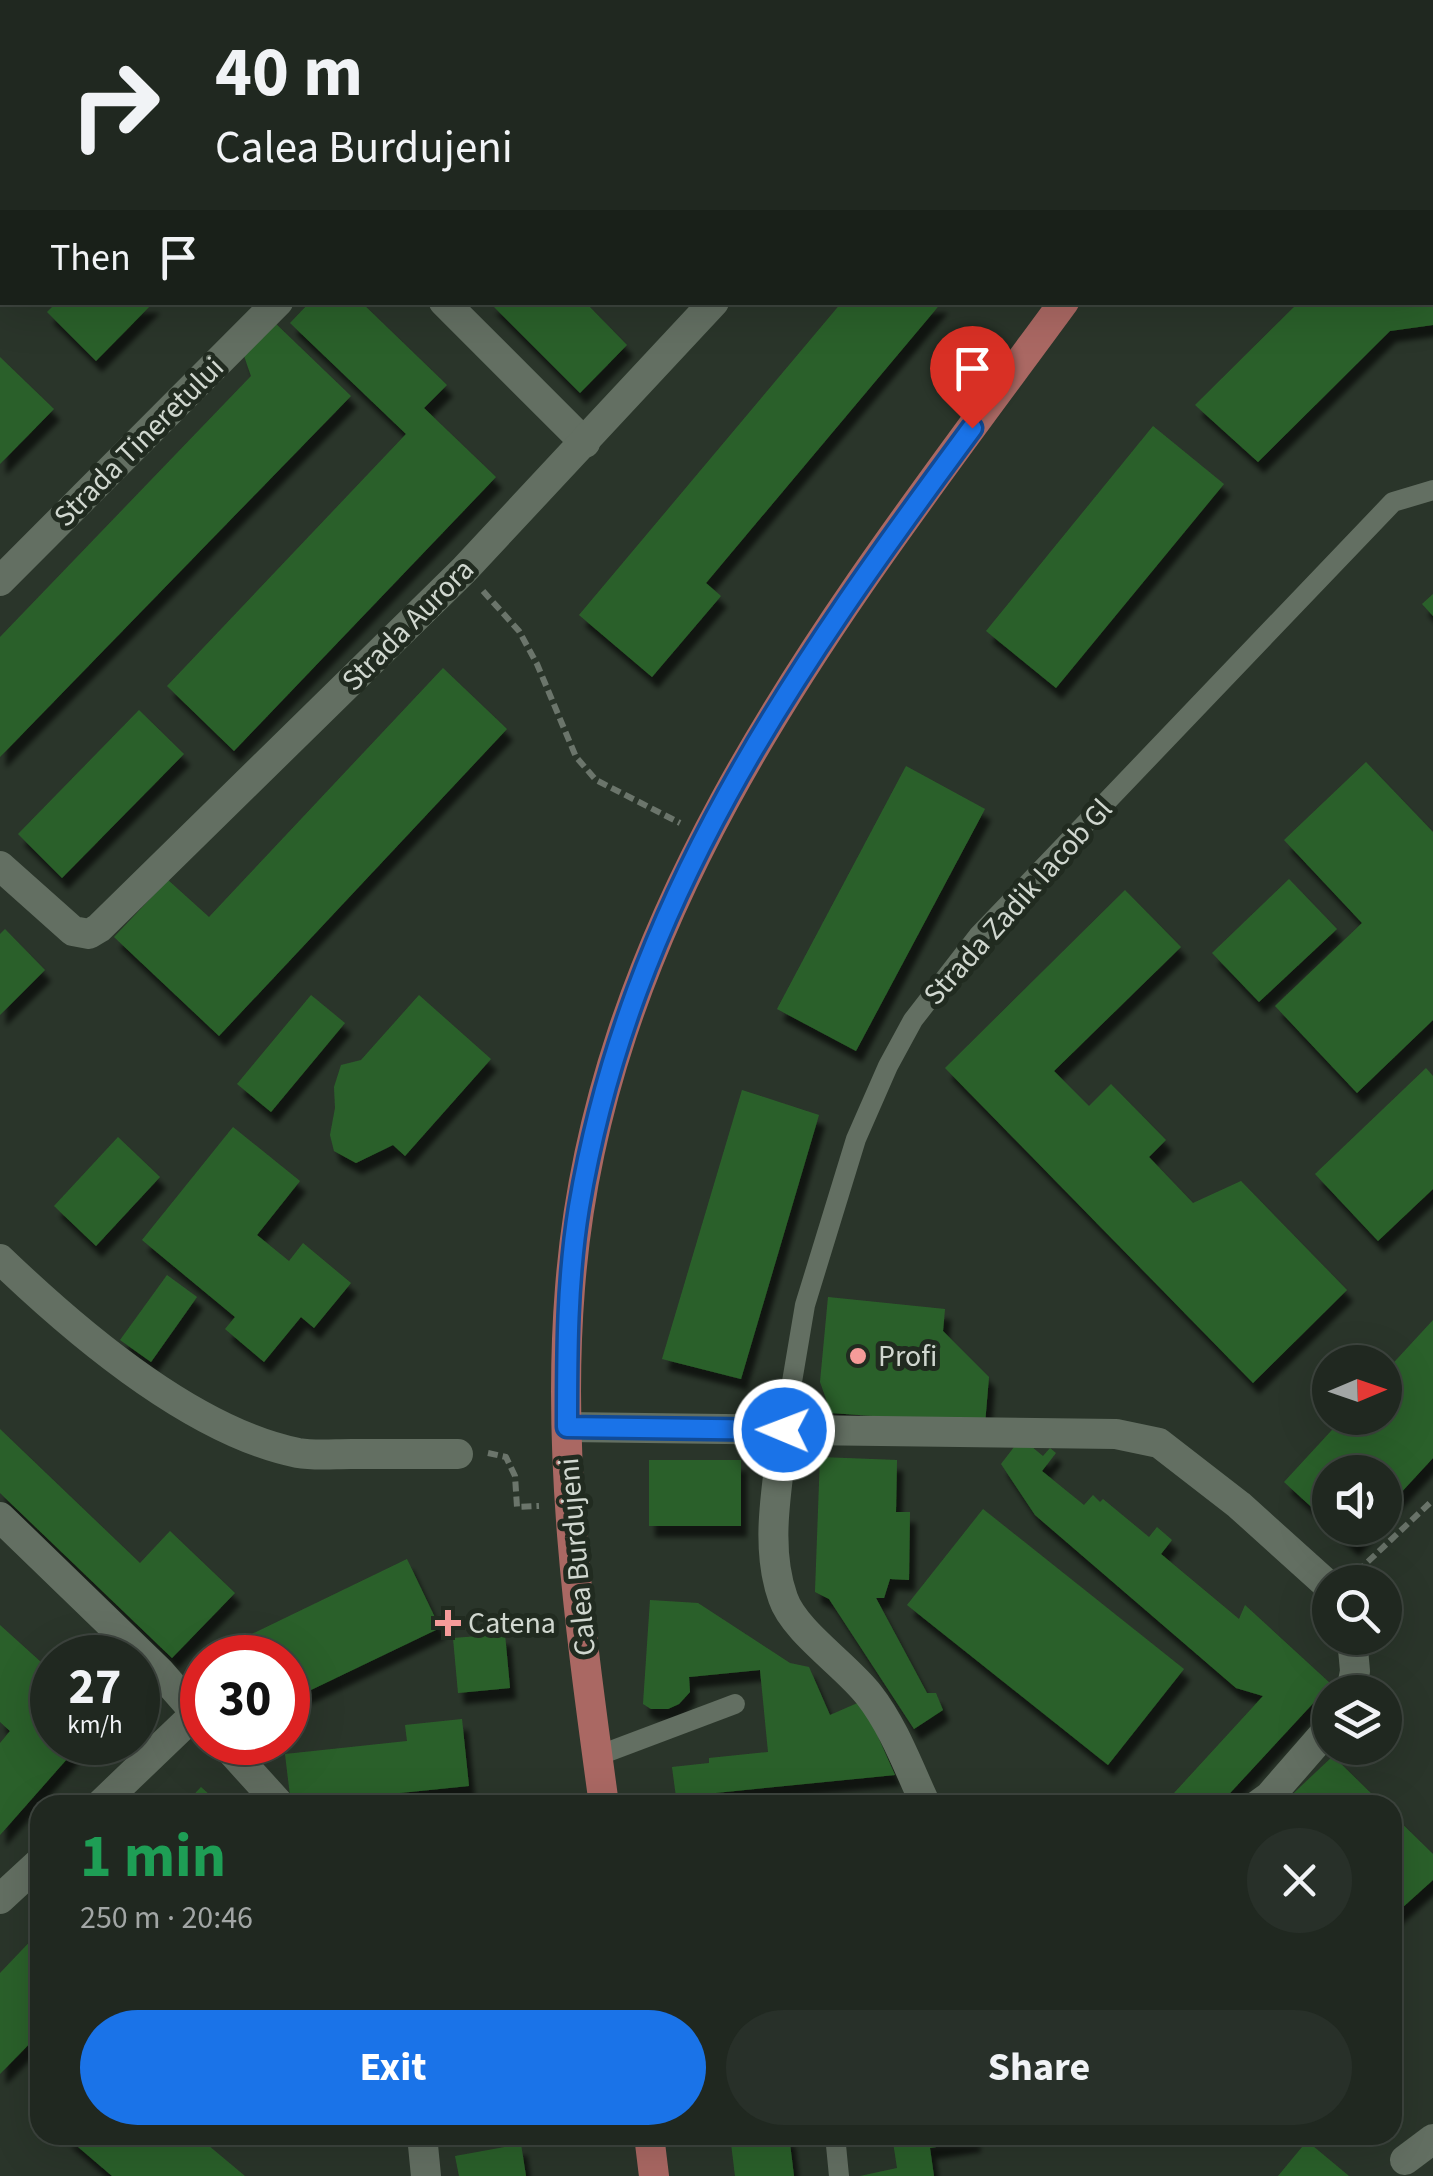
<!DOCTYPE html>
<html lang="en">
<head>
<meta charset="utf-8">
<style>
  :root { --surface:#202820; --page:#283029; --text:#f1f3f6; --muted:#a2a6a5; --line:#3d443e; --accent:#1a73e8 }
  body { margin:0; font-family:"Source Sans 3",sans-serif; background:var(--page); color:var(--text); height:100vh; display:flex; flex-direction:column; font-size:38px; white-space:nowrap }
  * { box-sizing:border-box; margin:0 }
  p { font-size:32px; color:var(--muted) }
  .icon { flex:none; width:55px; height:55px; fill:none; stroke:currentColor; stroke-width:2; stroke-linecap:round; stroke-linejoin:round }
  .map { position:relative; flex:1; overflow:hidden }
  .sheet { position:absolute; left:30px; top:1795px; width:1372px; height:350px; display:flex; flex-direction:column; background:var(--surface); border-radius:30px; box-shadow:0 10px 40px #0002,0 0 0 2px var(--line) }
  .sheet>* { flex:none }
  .banner { position:absolute; left:0px; top:0px; width:1435px; height:305px; box-shadow:0 10px 40px #0002,0 0 0 2px var(--line); background:#202820; color:var(--text); overflow:hidden }
  .needle { width:65px; rotate:88deg }
  .tools { position:absolute; left:1312px; top:1345px; display:grid; gap:20px }
  .tools a { display:grid; place-items:center; width:90px; height:90px; border-radius:50%; background:var(--surface); box-shadow:0 10px 40px #0002,0 0 0 2px var(--line); font-size:50px }
  .speed { position:absolute; left:30px; top:1635px; display:flex; gap:20px; font-size:50px; font-weight:700; text-align:center }
  .speed>* { display:grid; place-content:center; width:130px; height:130px; border-radius:50%; background:var(--surface); box-shadow:0 10px 40px #0002,0 0 0 2px var(--line); line-height:1 }
  .speed small { font-size:25px; font-weight:400 }
  .speed .limit { border:15px solid #d22; background:#fff; color:#111 }
  .pin { position:absolute; display:grid; place-items:center; width:85px; height:85px; color:#fff; margin:-102px -42px; border-radius:50% 50% 50% 0; rotate:-45deg; box-shadow:0 0 10px #0007 }
  .pin .icon { rotate:45deg }
  .me { position:absolute; width:110px; margin:-55px; rotate:271deg; stroke-linejoin:round; filter:drop-shadow(0 0 8px #0008) }
  .turn { display:flex; align-items:center; gap:35px; height:210px; padding:0 50px; font-size:45px }
  .turn .icon { width:130px; height:130px; stroke-width:2.5 }
  .turn b { display:block; font-size:70px; line-height:85px }
  .then { display:flex; align-items:center; height:95px; padding:0 50px; background:#0003; gap:20px; font-size:38px }
  .round { display:grid; place-items:center; flex:none; width:105px; height:105px; border-radius:52px; background:var(--page) }
  .head { display:flex; align-items:center; justify-content:space-between; height:170px; padding:0 50px }
  h1 { font-size:60px; font-weight:700; line-height:75px; color:#1e9e55 }
  .button { display:flex; gap:20px; margin-top:auto; padding:20px 50px }
  .button a { flex:1; height:115px; border-radius:60px; background:var(--accent); color:#fff; font-size:40px; font-weight:700; line-height:115px; text-align:center }
  .button a+a { background:var(--page); color:var(--text) }
  .map>svg:first-child { display:block }
</style>
</head>
<body>
<div class="map">
<svg width="1433" height="2176" viewBox="0 0 1433 2176">
  <defs>
    <filter id="shadow"><feDropShadow dx="6" dy="11" stdDeviation="2.5" flood-color="#0009"/></filter>
  </defs>
  <rect width="100%" height="100%" fill="#2a352a"/>
  <g fill="#2b612a" filter="url(#shadow)">
    <path d="M57,302H154L96,361L47,312Z"/>
    <path d="M310,302H361L447,385L424,408L496,477L234,751L167,686L406,434L290,323Z"/>
    <path d="M489,302H585L627,345L580,393Z"/>
    <path d="M842,302H942L706,583L721,596L652,677L579,615Z"/>
    <path d="M1299,302H1433V325L1390,331L1258,462L1195,405Z"/>
    <path d="M273,321L351,396L0,757V637L251,376L243,353Z"/>
    <path d="M0,357L54,409L0,464Z"/>
    <path d="M1153,426L1224,484L1056,688L986,631Z"/>
    <path d="M1433,594V616L1422,604Z"/>
    <path d="M443,668L507,729L219,1036L114,937L168,880L209,917Z"/>
    <path d="M139,710L184,754L62,878L18,834Z"/>
    <path d="M1366,762L1433,832V1020L1357,1093L1275,1006L1362,923L1284,840Z"/>
    <path d="M906,766L985,809L856,1051L777,1009Z"/>
    <path d="M1289,879L1337,929L1259,1002L1212,953Z"/>
    <path d="M1125,890L1181,947L1054,1071L1089,1106L1111,1084L1166,1140L1149,1157L1193,1203L1241,1181L1347,1290L1253,1383L945,1068Z"/>
    <path d="M5,929L45,970L0,1015V934Z"/>
    <path d="M311,995L345,1023L271,1112L237,1084Z"/>
    <path d="M419,995L491,1059L405,1156L393,1145L356,1163L334,1151L330,1135L335,1108L334,1087L341,1065L361,1060Z"/>
    <path d="M1426,1068L1433,1076V1189L1378,1241L1315,1174Z"/>
    <path d="M742,1090L819,1115L741,1379L662,1359Z"/>
    <path d="M233,1127L300,1181L257,1235L289,1261L303,1243L351,1283L314,1328L301,1317L264,1362L225,1329L235,1317L142,1240Z"/>
    <path d="M118,1137L160,1177L96,1246L54,1206Z"/>
    <path d="M167,1275L197,1297L151,1362L120,1340Z"/>
    <path d="M828,1297L945,1309L943,1331L989,1377L985,1424L831,1413L820,1382Z"/>
    <path d="M1433,1320V1458L1385,1510V1472H1330V1524L1284,1482L1343,1418H1385V1372Z"/>
    <path d="M0,1429L140,1563L170,1531L235,1593L172,1658L0,1493Z"/>
    <path d="M1021,1438L1043,1456L1050,1448L1056,1453L1042,1471L1084,1505L1093,1495L1100,1502L1103,1499L1149,1537L1157,1527L1172,1540L1161,1554L1239,1619L1245,1605L1331,1684L1219,1805H1163L1263,1696L1236,1688L1035,1515L1001,1464Z"/>
    <path d="M820,1457L897,1460L896,1512H910L909,1580L890,1579L884,1598H876L927,1693H936L943,1710L914,1729L829,1599L815,1592Z"/>
    <rect x="649" y="1460" width="92" height="66"/>
    <path d="M983,1509L1184,1669L1108,1765L907,1605Z"/>
    <path d="M1334,1528H1369L1353,1545Z"/>
    <path d="M407,1559L440,1628L288,1701V1658H228L223,1648Z"/>
    <path d="M650,1600L698,1603L790,1663L809,1667L830,1715L862,1701L895,1775L676,1797L672,1767L709,1763V1758L768,1752L760,1670L689,1677L690,1692L679,1704L668,1709H651L643,1704Z"/>
    <path d="M0,1625L52,1672V1742H82L0,1835V1743L10,1731L0,1722Z"/>
    <path d="M505,1634L510,1688L458,1693L453,1638Z"/>
    <path d="M462,1719L469,1786L291,1804L285,1754L407,1741L405,1725Z"/>
    <path d="M1333,1756L1383,1805H1281Z"/>
    <path d="M201,1787L221,1805H184Z"/>
    <path d="M879,1793L882,1805H840V1804Z"/>
    <path d="M1392,1814L1433,1854V1880L1392,1917Z"/>
    <path d="M40,1931V2033L0,2074V1973Z"/>
    <path d="M64,2135H196L245,2176H112Z"/>
    <path d="M730,2135H789L794,2176H735Z"/>
    <path d="M892,2135H974L975,2141L930,2148L934,2176H860L897,2168Z"/>
    <path d="M1307,2141L1349,2176H1278Z"/>
    <path d="M521,2144L526,2176H459L455,2156Z"/>
  </g>
  <g fill="none" stroke-linecap="round" stroke-linejoin="round">
    <g stroke="#6b756b" stroke-width="6" stroke-dasharray="10 5" stroke-linecap="butt">
      <path d="M483,591L519,631L537,664L576,757L596,780L680,823"/>
      <path d="M488,1453L506,1457L515,1476L517,1507L539,1506"/>
      <path d="M1357,1572L1433,1500"/>
    </g>
    <g stroke="#636f62" stroke-width="20">
      <path d="M0,250L2,253"/>
      <path d="M784,1429L805,1305L856,1139L888,1066L913,1020L978,936L1393,502L1433,490"/>
      <path d="M597,1756L735,1704"/>
      <path d="M835,2135L839,2176"/>
    </g>
    <g stroke="#636f62" stroke-width="30">
      <path d="M85,0L87,2"/>
      <path d="M552,0L554,2"/>
      <path d="M578,2L581,0"/>
      <path d="M989,2L992,0"/>
      <path d="M444,302L585,443"/>
      <path d="M0,581L278,302"/>
      <path d="M0,866L73,931L89,934L99,928L464,570L714,302"/>
      <path d="M0,1259C75,1331 193,1432 298,1453C315,1456 334,1454 351,1454C387,1454 422,1454 458,1454"/>
      <path d="M567,1427L1116,1434L1159,1443L1239,1505L1330,1587"/>
      <path d="M784,1429C778,1484 764,1545 783,1598C794,1631 847,1666 869,1695C894,1727 909,1769 926,1805"/>
      <path d="M0,1517L159,1671L202,1720"/>
      <path d="M1351,1692L1355,1671L1352,1638"/>
      <path d="M223,1742L280,1805"/>
      <path d="M100,1805L196,1713"/>
      <path d="M1258,1805L1269,1797L1330,1727"/>
      <path d="M0,1899L40,1862"/>
      <path d="M422,2135L426,2176"/>
      <path d="M1405,2160L1433,2139"/>
    </g>
    <g stroke="#aa6863" stroke-width="30">
      <path d="M1242,2L1243,0"/>
      <path d="M1310,2L1312,0"/>
      <path d="M604,1805C581,1635 556,1461 570,1288C600,902 844,602 1064,302"/>
      <path d="M649,2135L654,2176"/>
    </g>
  </g>
  <g fill="none" stroke-linecap="round" stroke-linejoin="round">
    <defs>
      <path id="route" d="M784,1430L567,1427C567,1353 567,1280 579,1207C630,904 793,670 972,428"/>
    </defs>
    <use href="#route" stroke="#114b97" stroke-width="25"/>
    <use href="#route" stroke="#1a73e8" stroke-width="18"/>
  </g>
  <g fill="#f59b99" stroke="#212b20" stroke-width="4">
    <circle cx="858" cy="1356" r="10"/>
    <path d="M443 1608h10v10h10v10h-10v10h-10v-10h-10v-10h10z"/>
  </g>
  <g text-anchor="middle" dominant-baseline="central" stroke-width="10" stroke-linejoin="round" paint-order="stroke">
    <g font-size="30" fill="#d0d7cf" stroke="#212b20">
      <text transform="translate(139 442) rotate(-45)">Strada Tineretului</text>
      <text transform="translate(408 625) rotate(-45)">Strada Aurora</text>
      <text transform="translate(1018 902) rotate(-48)">Strada Zadik Iacob Gl</text>
      <text transform="translate(577 1557) rotate(-95)">Calea Burdujeni</text>
    </g>
    <g font-size="30" fill="#d0d7cf" stroke="#212b20" text-anchor="start">
      <text x="878" y="1356">Profi</text>
      <text x="468" y="1623">Catena</text>
    </g>
  </g>
</svg>
<div class="tools">
<a><svg class="needle" viewBox="-14 -14 28 28"><path d="M0-13l5 13h-10z" fill="#e53935"/><path d="M0 13l5-13h-10z" fill="#a2a6a5"/></svg></a>
<a><svg class="icon" aria-label="sound" viewBox="0 0 24 24"><path d="M4 9h4l5-4v14l-5-4H4zM17 9q2 3 0 6"/></svg></a>
<a><svg class="icon" aria-label="search" viewBox="0 0 24 24"><circle cx="10" cy="10" r="6"/><path d="M15 15l6 6"/></svg></a>
<a><svg class="icon" aria-label="layers" viewBox="0 0 24 24"><path d="M12 4l9 5-9 5-9-5zM3 14l9 5 9-5"/></svg></a>
</div>
<div class="speed"><div>27<small>km/h</small></div><div class="limit">30</div></div>
<div class="pin" style="left:972px;top:428px;background:#d93025"><svg class="icon" aria-label="arrive" viewBox="0 0 24 24"><path d="M6 21V4h12l-3 4 3 4H6"/></svg></div>
<svg class="me" style="left:784px;top:1430px" viewBox="-20 -20 40 40"><circle r="17" fill="#1a73e8" stroke="#fff" stroke-width="3"/><path d="M0-11L8 9 0 5-8 9z" fill="#fff"/></svg>
<div class="banner">
<div class="turn"><svg class="icon" aria-label="right" viewBox="0 0 24 24"><path d="M7 20v-9h11M14 6l5 5-5 5"/></svg><div><b>40 m</b>Calea Burdujeni</div></div>
<div class="then">Then<svg class="icon" aria-label="arrive" viewBox="0 0 24 24"><path d="M6 21V4h12l-3 4 3 4H6"/></svg></div>
</div>
<section class="sheet">
<div class="head"><div><h1>1 min</h1><p>250 m · 20:46</p></div><a class="round"><svg class="icon" aria-label="close" viewBox="0 0 24 24"><path d="M6 6l12 12M18 6L6 18"/></svg></a></div>
<div class="button"><a>Exit</a><a>Share</a></div>
</section>
</div>
</body>
</html>
